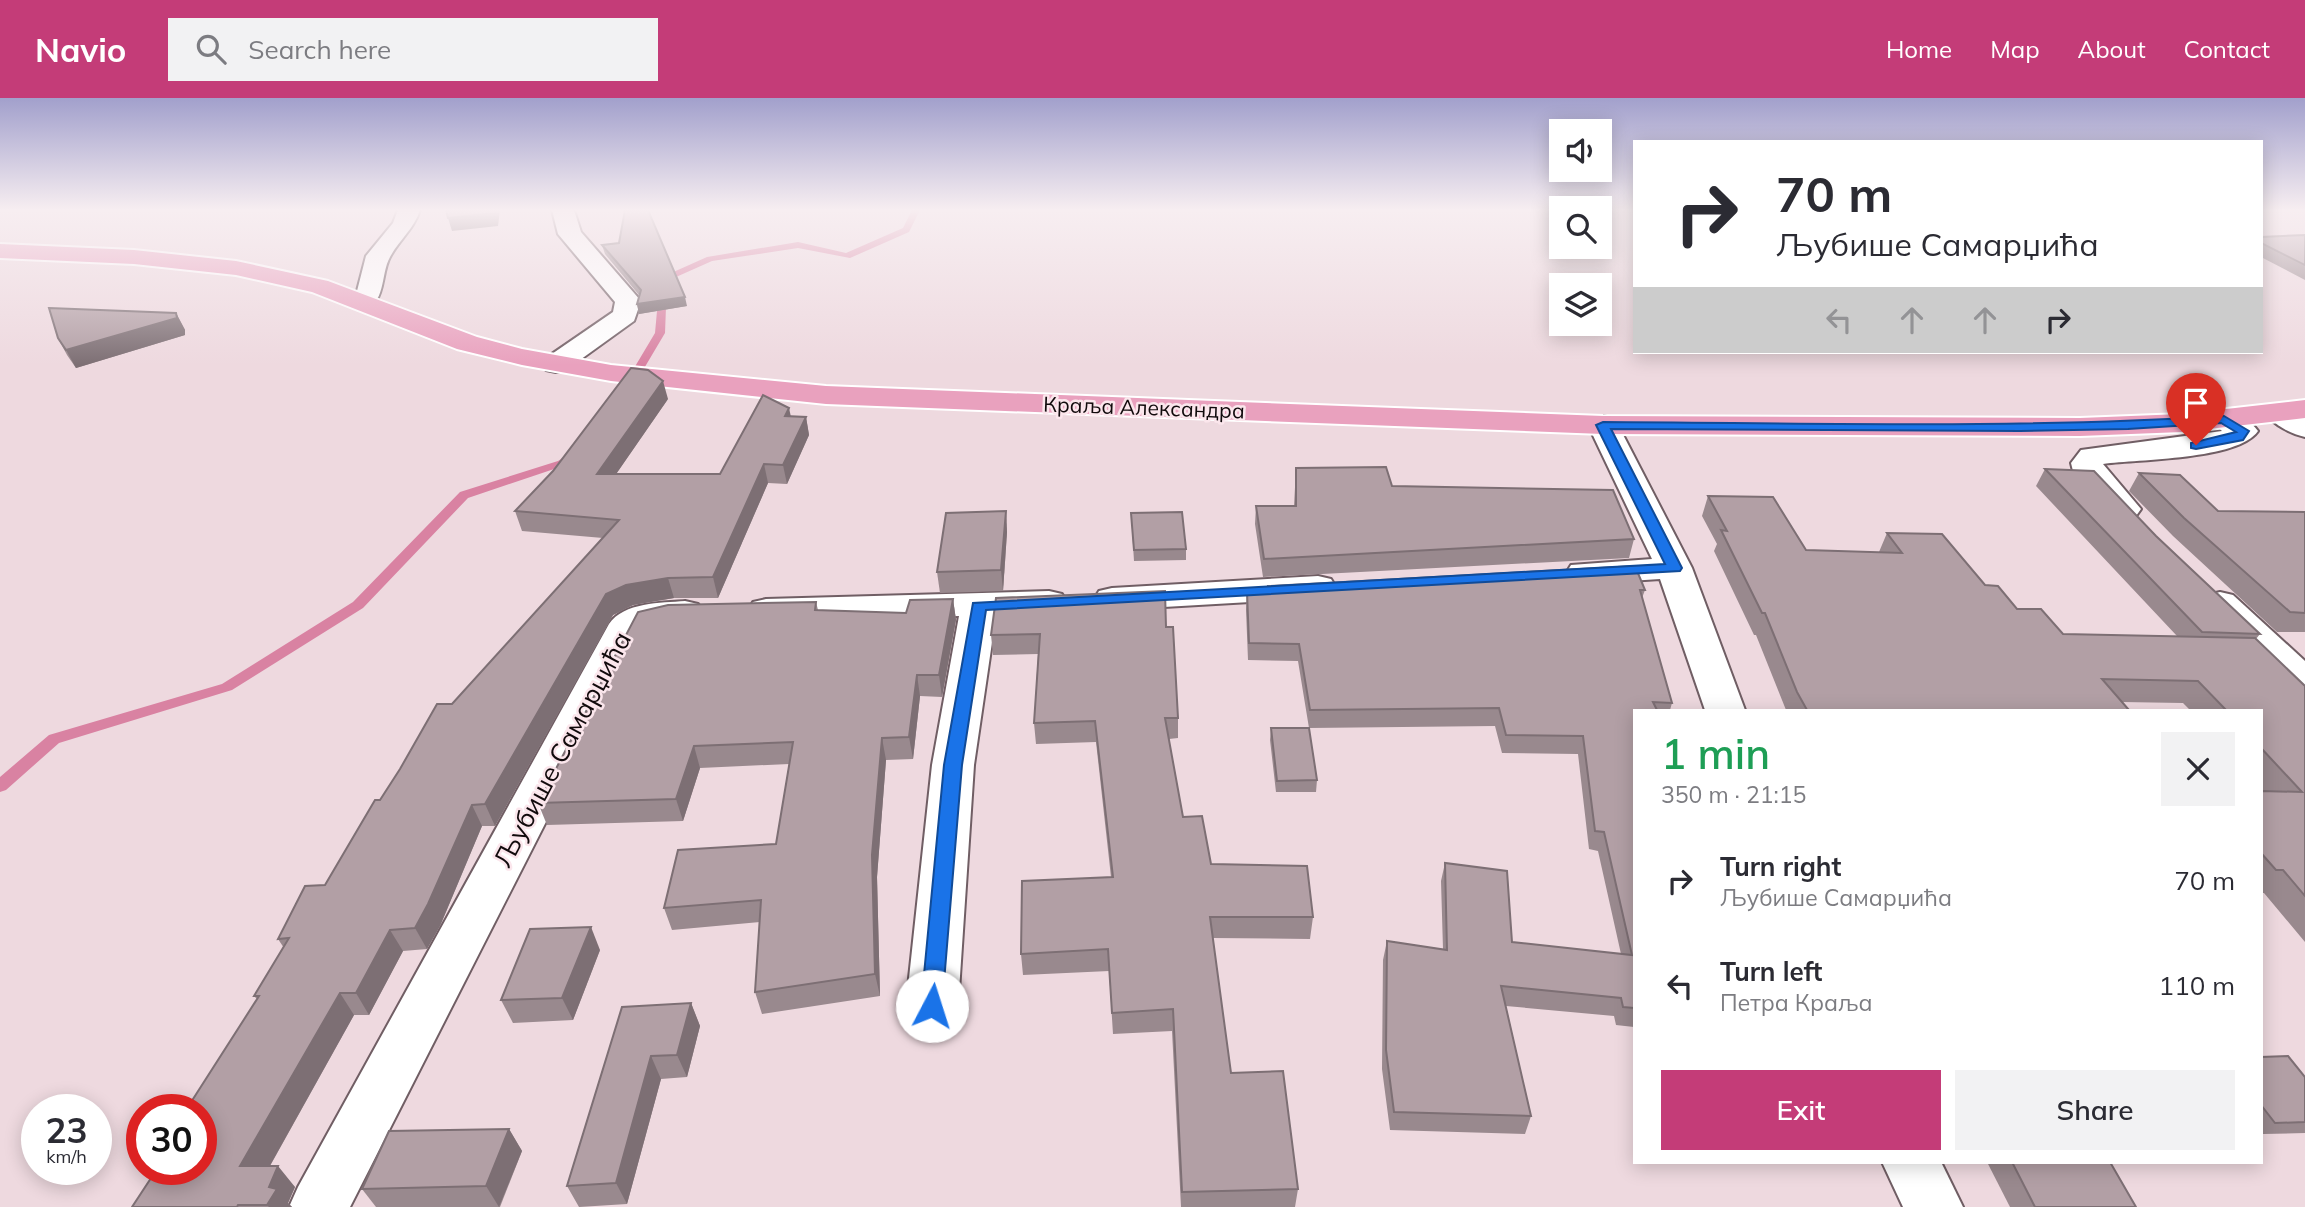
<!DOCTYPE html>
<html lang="en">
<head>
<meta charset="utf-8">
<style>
  :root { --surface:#fff; --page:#f2f2f3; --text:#2b2b33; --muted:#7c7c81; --accent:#c43c78 }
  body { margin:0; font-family:Mulish,sans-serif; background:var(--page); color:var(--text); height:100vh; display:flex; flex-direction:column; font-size:26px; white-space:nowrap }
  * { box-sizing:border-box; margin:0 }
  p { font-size:23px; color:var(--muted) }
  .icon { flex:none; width:38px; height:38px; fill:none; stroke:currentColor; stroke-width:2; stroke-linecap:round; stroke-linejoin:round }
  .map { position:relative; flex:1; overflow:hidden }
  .sheet { position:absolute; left:1633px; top:611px; width:630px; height:455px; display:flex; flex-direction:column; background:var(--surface); border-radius:0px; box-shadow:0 4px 18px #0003 }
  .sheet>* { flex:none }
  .hud { position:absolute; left:1633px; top:42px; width:630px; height:214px; border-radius:0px; box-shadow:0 4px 18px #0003; background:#fff; color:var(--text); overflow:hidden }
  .controls { position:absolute; left:1549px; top:21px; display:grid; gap:14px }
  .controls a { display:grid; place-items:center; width:63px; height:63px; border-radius:0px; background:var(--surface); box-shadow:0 4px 18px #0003; font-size:35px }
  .speed { position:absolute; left:21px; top:996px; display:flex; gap:14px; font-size:35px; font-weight:700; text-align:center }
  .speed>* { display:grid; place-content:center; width:91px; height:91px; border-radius:50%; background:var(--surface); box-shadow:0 4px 18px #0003; line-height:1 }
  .speed small { font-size:18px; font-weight:400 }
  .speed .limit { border:10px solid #d22; background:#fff; color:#111 }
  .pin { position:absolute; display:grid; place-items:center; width:60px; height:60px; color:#fff; margin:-72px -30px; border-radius:50% 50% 50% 0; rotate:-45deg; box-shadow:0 0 7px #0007 }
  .pin .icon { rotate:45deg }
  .me { position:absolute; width:77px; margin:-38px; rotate:5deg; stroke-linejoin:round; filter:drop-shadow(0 0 5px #0008) }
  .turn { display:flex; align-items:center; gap:24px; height:147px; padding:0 28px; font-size:32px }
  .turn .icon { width:91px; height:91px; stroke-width:2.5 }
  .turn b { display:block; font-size:49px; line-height:60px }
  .lanes { display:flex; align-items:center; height:66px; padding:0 28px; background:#0003; justify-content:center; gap:35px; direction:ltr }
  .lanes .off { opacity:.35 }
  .round { display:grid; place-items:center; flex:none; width:74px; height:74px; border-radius:0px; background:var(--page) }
  .overview { display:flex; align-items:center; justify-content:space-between; height:119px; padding:0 28px }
  h1 { font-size:42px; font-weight:600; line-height:52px; color:#1e9e55 }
  .primary-button { display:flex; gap:14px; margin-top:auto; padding:14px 28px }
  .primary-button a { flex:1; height:80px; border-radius:0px; background:var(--accent); color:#fff; font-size:28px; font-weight:600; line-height:80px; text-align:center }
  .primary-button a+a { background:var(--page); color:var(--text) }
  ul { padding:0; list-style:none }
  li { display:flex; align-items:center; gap:21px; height:105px; padding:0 28px }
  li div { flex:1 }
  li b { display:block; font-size:26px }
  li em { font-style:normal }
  header { display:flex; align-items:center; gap:42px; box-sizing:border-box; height:98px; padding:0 35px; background:var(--accent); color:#fff }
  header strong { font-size:33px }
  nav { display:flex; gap:38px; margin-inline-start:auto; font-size:24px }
  .search { width:490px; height:63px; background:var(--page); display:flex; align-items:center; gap:18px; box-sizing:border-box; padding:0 24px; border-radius:0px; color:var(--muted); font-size:26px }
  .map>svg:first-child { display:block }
</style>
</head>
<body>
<header>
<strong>Navio</strong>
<div class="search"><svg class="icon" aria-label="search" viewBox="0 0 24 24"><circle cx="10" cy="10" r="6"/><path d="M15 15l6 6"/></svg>Search here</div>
<nav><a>Home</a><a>Map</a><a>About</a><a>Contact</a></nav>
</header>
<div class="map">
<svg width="2305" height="1109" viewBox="0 0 2305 1109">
  <rect width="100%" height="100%" fill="#eed9df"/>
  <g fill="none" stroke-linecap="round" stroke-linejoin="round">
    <g fill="#d982a2" fill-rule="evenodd">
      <path d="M912,112H920L909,134L850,160L798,150L712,163L667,183L665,235L633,289L629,290L624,287L655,235L660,180L707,159L798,144L846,155L903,130Z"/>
      <path d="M574,353L580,356L566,367L468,400L363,510L232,592L59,645L6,692L0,694V679L49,637L222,586L353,504L460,394L558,363Z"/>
    </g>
    <defs>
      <g id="minor">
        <path d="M398,112H420C414,131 399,142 390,159C379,178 388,217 352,208L348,203L357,193L366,158L393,125Z"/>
        <path d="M552,112H574L581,134L641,203L634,223L566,272L556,274L546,272L542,266L546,260L613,214L615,204L558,136Z"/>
        <path d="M2280,306L2305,317V339C2291,336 2274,327 2265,315L2270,309Z"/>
        <path d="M2224,312C2237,315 2250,322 2258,333C2238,362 2139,361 2103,366L2141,411L2136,418L2124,421L2112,418L2073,373L2071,365L2081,352L2222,333L2209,321L2213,315Z"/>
        <path d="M1603,318L1614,321L1618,327L1692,470L1745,612H1705L1660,481L1584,486L1571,483L1566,475L1571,467L1652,461L1588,327L1592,321Z"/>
        <path d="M1318,478L1331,481L1336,489L1331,497L1318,500L1112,512L1099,509L1094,501L1099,493L1112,490Z"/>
        <path d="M1049,493L1062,496L1067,504L1062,512L1049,515L996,517L974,667L958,908L950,923L932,930L914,923L906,908L932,667L959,518L766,523L753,520L748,512L753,504L766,501Z"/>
        <path d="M2220,494L2233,497L2305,563V598L2291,594L2207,513L2202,505L2207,497Z"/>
        <path d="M685,503L698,506L704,514L698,522L654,528L643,533L350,1109H289L298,1089L609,526C624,504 661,505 685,503Z"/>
        <path d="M1882,1064H1941L1963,1109H1903Z"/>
      </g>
      <path id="major" d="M0,146L134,152L236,163L328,183L477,239L522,251L611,267L826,288L1603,318L2080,320L2182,316L2305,302V320L2182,334L2080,338L1603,336L826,306L611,283L522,267L457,251L312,194L236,177L134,166L0,160Z"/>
    </defs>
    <use href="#minor" stroke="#705e64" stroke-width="4"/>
    <use href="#major" stroke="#fff" stroke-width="4"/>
    <use href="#minor" fill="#fff" fill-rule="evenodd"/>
    <use href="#major" fill="#e9a1be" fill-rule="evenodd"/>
  </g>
  <g fill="#99898e">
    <path d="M2305,137V182L2261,159V139Z"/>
    <path d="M602,147L687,208L639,216L637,206L639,197L605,156Z"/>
    <path d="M176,215L185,232V237L76,270L67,257L58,240Z"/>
    <path d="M668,301L616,376H720L791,318L806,319L809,337L787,386L768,385L718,500H674L633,507L613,517L495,728H482L440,828L427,851L403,853L369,917H354L270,1068L295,1089L288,1105L292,1109H132L157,1071L257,901L254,898L284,850L278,841L325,787L400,671L452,606L603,440L522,433L515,413Z"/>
    <path d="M1296,370L1392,388L1634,441L1629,460L1263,479L1255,426L1256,408H1294Z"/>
    <path d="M2045,371L2156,438L2260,536L2256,541L2305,588V844L2264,795H2261V693H2263L2261,691V612H2190L2183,605L2121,604L2129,612H1786L1756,537H1754L1714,453L1717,446L1702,418L1708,398L1806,452L1879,454L1887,435L1985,487L2017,511L2063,536L2177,538L2036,388Z"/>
    <path d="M2139,375L2218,413L2305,414V534H2277L2173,438L2129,393Z"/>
    <path d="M1006,413L1007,434L1003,493L940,495L937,474Z"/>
    <path d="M1131,415L1186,451V462L1134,463Z"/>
    <path d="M1268,488L1645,492L1642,500L1672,605L1670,612H1634V929L1616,927L1614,918L1506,908L1531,1018L1525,1036L1390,1032L1382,971L1383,862L1387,843L1443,851L1441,783L1445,765L1512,844L1621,856L1598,753L1589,751L1578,656L1502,655L1495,628L1309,630L1317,682L1316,694H1276L1270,642L1271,630H1309L1298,563L1248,562L1246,512L1247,494L1267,495Z"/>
    <path d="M953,501L956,522L942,599L920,598L913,661L886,662L877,779L880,898L762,916L755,894L760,824L672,832L664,810L776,746L789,666L700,670L683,723L547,727L538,705L816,504L818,512L906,515Z"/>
    <path d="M1166,529L1178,620V640L1169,641L1183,719L1211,766L1313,819L1310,841L1213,840L1231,975L1298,1091L1295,1109H1181L1172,933L1113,936L1109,873L1023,877L1021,856L1111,779L1096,644L1036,646L1034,625L1038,556L993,557L991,537Z"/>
    <path d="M600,852L573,922L513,925L501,902Z"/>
    <path d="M691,905L700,928L687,979L661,981L627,1106L579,1109L567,1088L622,909Z"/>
    <path d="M2261,959L2305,979V1035L2263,1036L2261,1033Z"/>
    <path d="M509,1031L522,1053L500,1109H376L362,1091Z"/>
    <path d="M1987,1064H2110L2136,1109H2010Z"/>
  </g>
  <g fill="#7d6f74">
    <path d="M494,112H500L498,128L452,133L448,120Z"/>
    <path d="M685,199L687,208L639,216L637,206Z"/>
    <path d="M176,215L185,232V237L76,270L66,252Z"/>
    <path d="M663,283L668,301L603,395L597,376Z"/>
    <path d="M789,310L793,328L785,318Z"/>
    <path d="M806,319L809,337L787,386L783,367Z"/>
    <path d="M764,366L768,385L718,500L713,479Z"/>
    <path d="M1006,413L1007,434L1003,493L1001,472Z"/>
    <path d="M668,480L674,500L633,507L613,517L495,728L485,706L606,496L626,487Z"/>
    <path d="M953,501L956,522L942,599L939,577Z"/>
    <path d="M917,577L920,598L913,661L909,639Z"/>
    <path d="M882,640L886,662L877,779L880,898L875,876L872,757Z"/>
    <path d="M694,648L700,670L683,723L676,701Z"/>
    <path d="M472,707L482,728L440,828L427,851L415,830Z"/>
    <path d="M591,829L600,852L573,922L562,900Z"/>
    <path d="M390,832L403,853L369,917L356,895Z"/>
    <path d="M340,895L354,917L258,1089L240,1068Z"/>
    <path d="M691,905L700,928L687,979L677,957Z"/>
    <path d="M651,958L661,981L627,1106L616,1085Z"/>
    <path d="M509,1031L522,1053L499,1109L486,1088Z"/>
    <path d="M278,1068L295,1089L288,1105L292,1109H269L267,1107L269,1089Z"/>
  </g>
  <g fill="#b29fa5" stroke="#7d6f74" stroke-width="2">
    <path d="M446,112H494V115L448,120Z"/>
    <path d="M625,112H648L685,199L637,206L641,192L602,147L619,145Z"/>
    <path d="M2305,137V167L2261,145V139Z"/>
    <path d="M49,210L176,215L177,220L66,252L58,240Z"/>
    <path d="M631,270L648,272L663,283L597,376H720L763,297L789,310L785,318L806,319L783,367L764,366L713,479L668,480L626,487L606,496L485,706L472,707L428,806L415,830L390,832L356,895H340L240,1068H278L269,1089L277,1091L267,1107H238L237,1109H132L157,1071H201V1012H186L259,898H254L289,840L278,841L305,788L325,787L375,702H380L400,671L437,606H452L619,422L515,413L553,373Z"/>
    <path d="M1386,369L1392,388L1613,392L1634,441L1264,461L1256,408H1296V370Z"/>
    <path d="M2045,371L2094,373L2156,438L2260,536L2202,534Z"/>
    <path d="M2139,375L2180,377L2218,413L2305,414V515L2290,514L2184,420Z"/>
    <path d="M1708,398L1773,399L1806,452L1902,455L1887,435L1942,436L1985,487L1998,488L2017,511H2041L2063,536L2255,540L2305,588V798L2283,772H2276L2261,755V693L2302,694L2261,650V612H2226L2198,583L2102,581L2129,612H1807L1797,594L1765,515H1762L1721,432L1727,433Z"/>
    <path d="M1006,413L1001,472L937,474L946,415Z"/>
    <path d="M1182,414L1186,451L1134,452L1131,415Z"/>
    <path d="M1635,468L1645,492H1640L1672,605L1653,604L1657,612H1634V910L1623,909L1621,900L1501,888L1531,1018L1394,1014L1386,952L1387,843L1447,852L1445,765L1507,773L1512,844L1632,857L1604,734L1595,733L1583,638L1506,637L1499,610L1310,612L1299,546L1249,545L1247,494L1269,495L1268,488Z"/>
    <path d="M1165,493L1166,529H1173L1178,620H1165L1183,719L1202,718L1211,766L1307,768L1313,819H1210L1231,975L1283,973L1298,1091L1182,1094L1173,911L1112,915L1108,851L1021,856L1022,783L1113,779L1095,623L1034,625L1040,536L991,537L996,500Z"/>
    <path d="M953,501L939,577H917L909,639L882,640L872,757L875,876L755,894L761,802L664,810L678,752L776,746L793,644L694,648L676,701L538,705L638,514L668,507L816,504L815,512L906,515L910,502Z"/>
    <path d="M1271,630H1309L1317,682L1277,683Z"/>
    <path d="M591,829L562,900L501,902L530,831Z"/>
    <path d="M691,905L677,957L651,958L616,1085L567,1088L622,909Z"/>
    <path d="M2288,958L2305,979V1024L2275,1025L2261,1007V959Z"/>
    <path d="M509,1031L486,1088L362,1091L389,1033Z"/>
    <path d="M2012,1064H2110L2136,1109H2035Z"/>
  </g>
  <linearGradient id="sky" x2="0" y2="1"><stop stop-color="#a2a0cc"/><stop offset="0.42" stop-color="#f7eef1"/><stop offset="1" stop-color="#f7eef1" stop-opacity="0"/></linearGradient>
  <rect width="2305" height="267" fill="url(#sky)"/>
  <path fill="#1a73e8" stroke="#114b97" stroke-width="2" d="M2224,318L2249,333L2243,342L2196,351L2191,350V345L2236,334L2221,325L2128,331L2020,333L1611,331L1682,470L1680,473L986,512L962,667L942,908L939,915L932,917L924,915L921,908L944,667L973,505L1665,466L1596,327L1603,324C1810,325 2017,331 2224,318Z"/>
  <g text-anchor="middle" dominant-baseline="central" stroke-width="5" stroke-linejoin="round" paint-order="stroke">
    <g font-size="21" fill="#110a0c" stroke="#fbe6ec">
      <text transform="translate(1144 309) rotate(2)">Краља Александра</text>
    </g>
    <g font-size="26" fill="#110a0c" stroke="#fbe6ec">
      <text transform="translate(562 651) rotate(-62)">Љубише Самарџића</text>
    </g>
  </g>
</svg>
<div class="controls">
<a><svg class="icon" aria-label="sound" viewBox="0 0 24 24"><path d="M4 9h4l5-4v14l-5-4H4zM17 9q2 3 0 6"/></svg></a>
<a><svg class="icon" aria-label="search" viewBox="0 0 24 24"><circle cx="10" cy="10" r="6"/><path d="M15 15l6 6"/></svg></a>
<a><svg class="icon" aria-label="layers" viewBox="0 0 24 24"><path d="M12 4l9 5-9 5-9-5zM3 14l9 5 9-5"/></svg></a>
</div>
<div class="speed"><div>23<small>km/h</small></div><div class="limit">30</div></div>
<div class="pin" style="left:2196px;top:347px;background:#d93025"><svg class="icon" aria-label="arrive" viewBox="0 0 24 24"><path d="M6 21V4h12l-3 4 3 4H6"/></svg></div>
<svg class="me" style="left:932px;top:908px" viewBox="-20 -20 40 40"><circle r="19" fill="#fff"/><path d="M0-13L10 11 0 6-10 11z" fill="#1a73e8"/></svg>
<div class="hud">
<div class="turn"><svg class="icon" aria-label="right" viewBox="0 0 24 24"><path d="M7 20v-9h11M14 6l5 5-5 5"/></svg><div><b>70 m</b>Љубише Самарџића</div></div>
<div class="lanes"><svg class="icon off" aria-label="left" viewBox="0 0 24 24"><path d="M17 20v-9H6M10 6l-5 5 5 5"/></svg><svg class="icon off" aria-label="ahead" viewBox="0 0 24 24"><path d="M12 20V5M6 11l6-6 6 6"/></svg><svg class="icon off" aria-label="ahead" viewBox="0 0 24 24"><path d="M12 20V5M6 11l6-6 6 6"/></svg><svg class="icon" aria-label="right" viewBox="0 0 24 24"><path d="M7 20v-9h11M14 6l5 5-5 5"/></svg></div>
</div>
<section class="sheet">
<div class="overview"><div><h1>1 min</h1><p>350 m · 21:15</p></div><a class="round"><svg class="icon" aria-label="close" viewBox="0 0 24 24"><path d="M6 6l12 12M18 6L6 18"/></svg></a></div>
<ul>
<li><svg class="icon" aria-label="right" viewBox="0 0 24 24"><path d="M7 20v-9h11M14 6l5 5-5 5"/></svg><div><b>Turn right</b><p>Љубише Самарџића</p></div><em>70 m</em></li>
<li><svg class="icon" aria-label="left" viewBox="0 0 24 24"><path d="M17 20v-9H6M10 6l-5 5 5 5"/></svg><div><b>Turn left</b><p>Петра Краља</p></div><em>110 m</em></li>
</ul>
<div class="primary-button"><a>Exit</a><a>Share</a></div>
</section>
</div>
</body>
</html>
